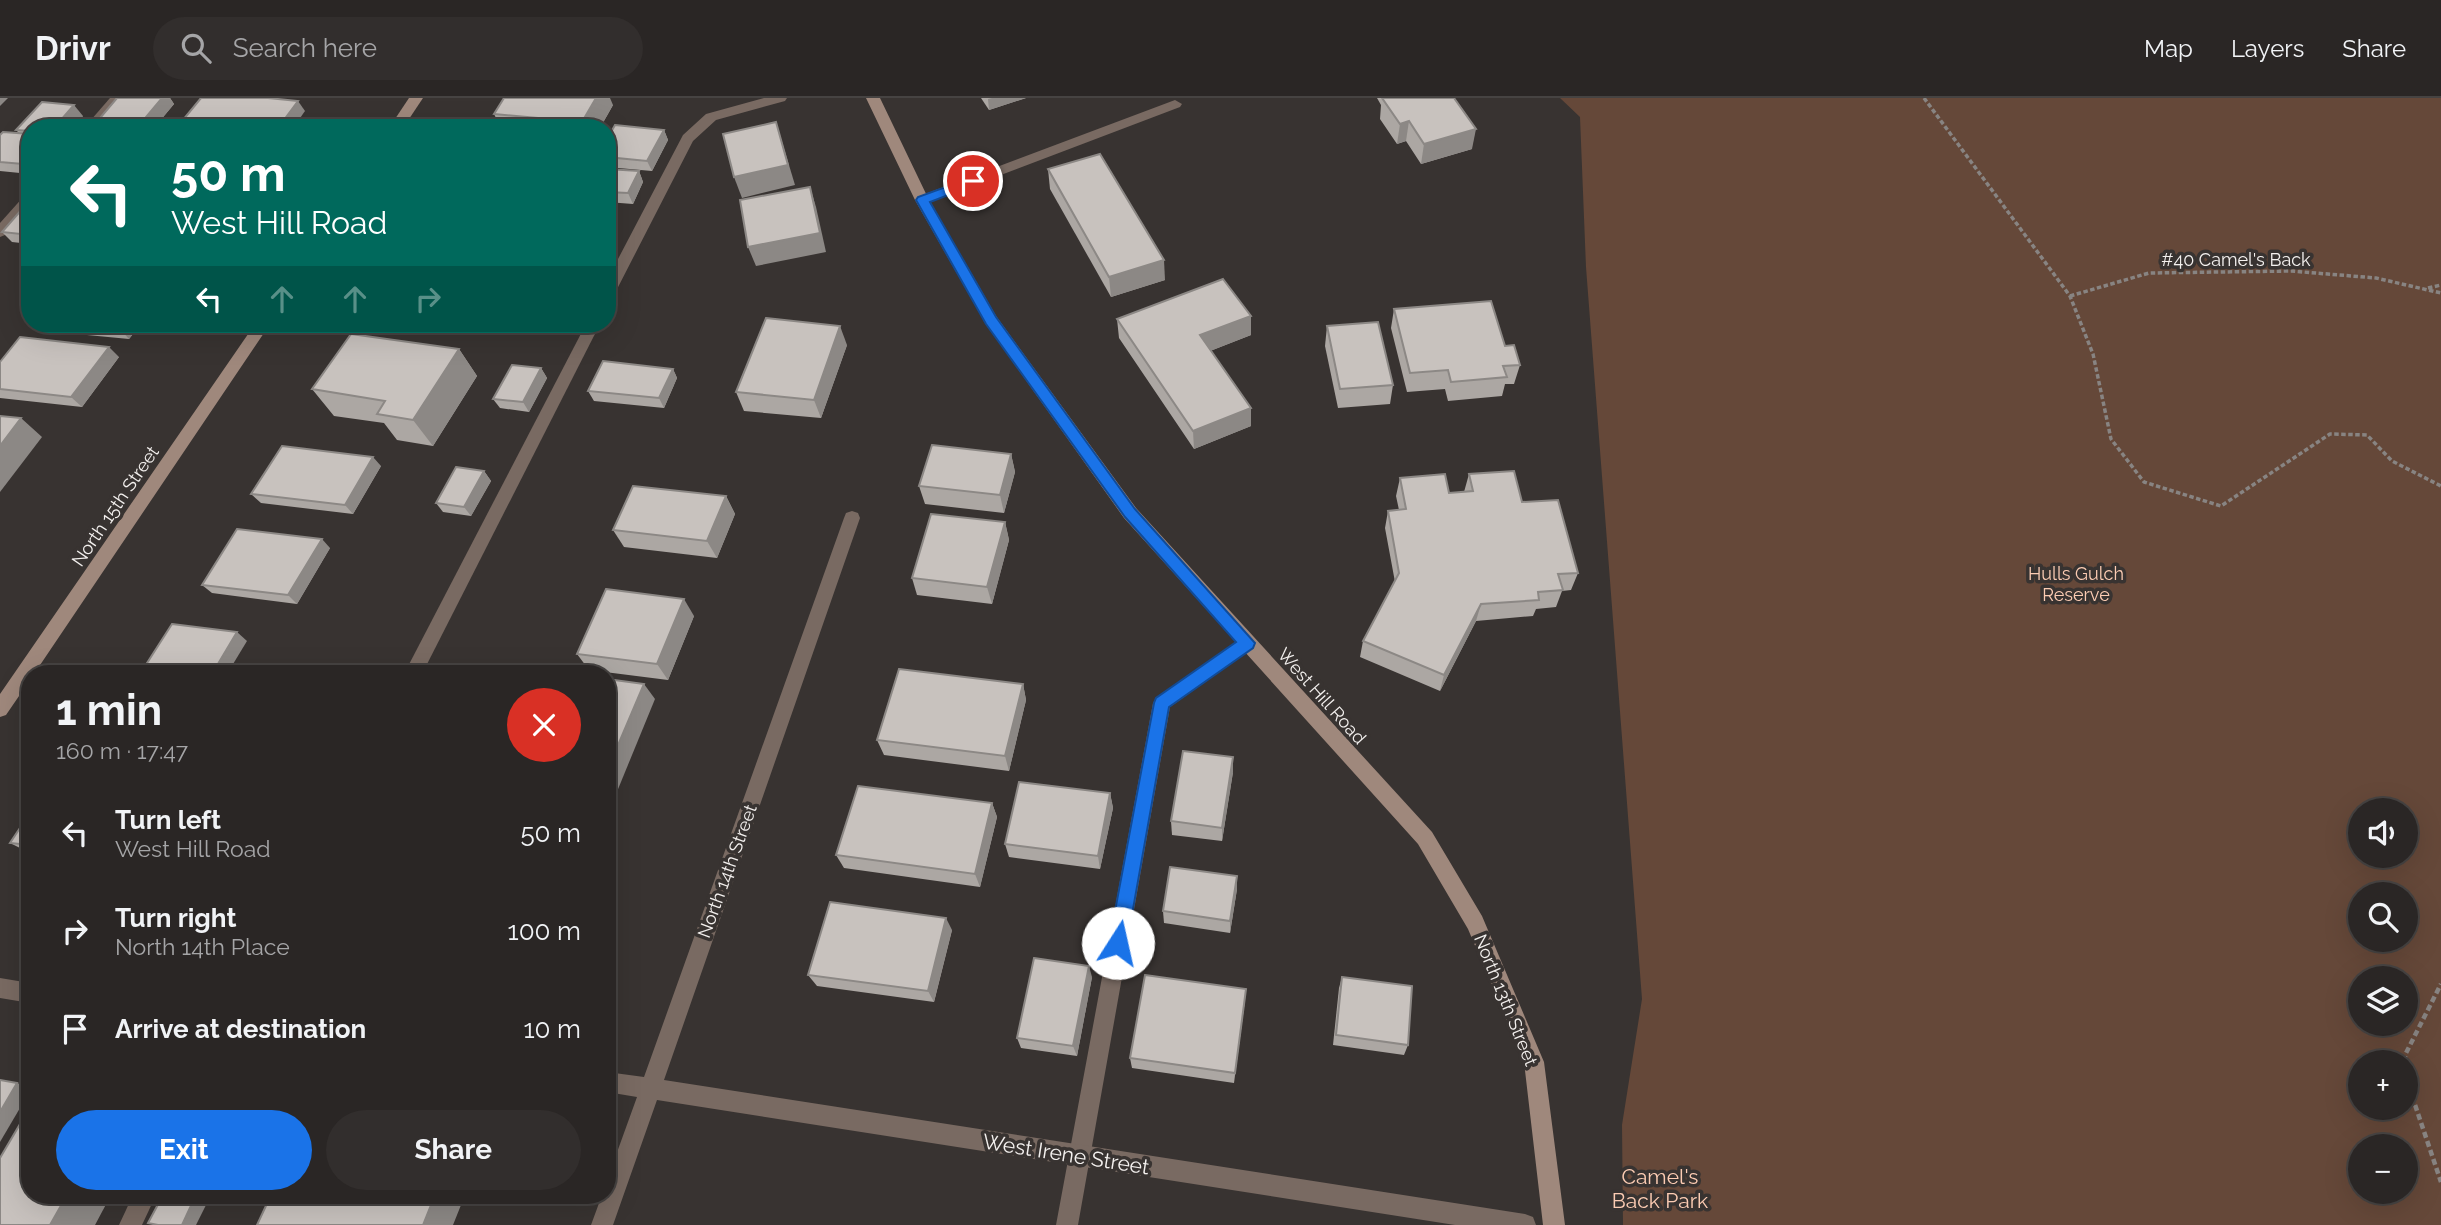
<!DOCTYPE html>
<html lang="en">
<head>
<meta charset="utf-8">
<style>
  :root { --surface:#2a2625; --page:#322e2d; --text:#f1f3f6; --muted:#a5a5a7; --line:#464342; --accent:#1a73e8 }
  body { margin:0; font-family:Raleway,sans-serif; background:var(--page); color:var(--text); height:100vh; display:flex; flex-direction:column; font-size:26px; white-space:nowrap }
  * { box-sizing:border-box; margin:0 }
  p { font-size:23px; color:var(--muted) }
  .icon { flex:none; width:38px; height:38px; fill:none; stroke:currentColor; stroke-width:2; stroke-linecap:round; stroke-linejoin:round }
  .map { position:relative; flex:1; overflow:hidden }
  .sheet { position:absolute; left:21px; top:567px; width:595px; height:539px; display:flex; flex-direction:column; background:var(--surface); border-radius:28px; box-shadow:0 7px 28px #0002,0 0 0 2px var(--line) }
  .sheet>* { flex:none }
  .banner { position:absolute; left:21px; top:21px; width:595px; height:214px; border-radius:28px; box-shadow:0 7px 28px #0002,0 0 0 2px var(--line); background:#00695c; color:#fff; overflow:hidden }
  .fabs { position:absolute; left:2348px; top:700px; display:grid; gap:14px }
  .fabs a { display:grid; place-items:center; width:70px; height:70px; border-radius:50%; background:var(--surface); box-shadow:0 7px 28px #0002,0 0 0 2px var(--line); font-size:35px }
  .pin { position:absolute; display:grid; place-items:center; width:60px; height:60px; color:#fff; margin:-30px; border:4px solid #fff; border-radius:50%; box-shadow:0 2px 7px #0007 }
  .me { position:absolute; width:77px; margin:-38px; rotate:10deg; stroke-linejoin:round; filter:drop-shadow(0 0 5px #0008) }
  .turn { display:flex; align-items:center; gap:24px; height:147px; padding:0 35px; font-size:32px }
  .turn .icon { width:91px; height:91px; stroke-width:2.5 }
  .turn b { display:block; font-size:49px; line-height:60px }
  .lanes { display:flex; align-items:center; height:66px; padding:0 35px; background:#0003; justify-content:center; gap:35px; direction:ltr }
  .lanes .off { opacity:.35 }
  .round { display:grid; place-items:center; flex:none; width:74px; height:74px; border-radius:37px; background:var(--page) }
  .head { display:flex; align-items:center; justify-content:space-between; height:119px; padding:0 35px }
  h1 { font-size:42px; font-weight:700; line-height:52px }
  .button { display:flex; gap:14px; margin-top:auto; padding:14px 35px }
  .button a { flex:1; height:80px; border-radius:42px; background:var(--accent); color:#fff; font-size:28px; font-weight:700; line-height:80px; text-align:center }
  .button a+a { background:var(--page); color:var(--text) }
  ul { padding:0; list-style:none }
  li { display:flex; align-items:center; gap:21px; height:98px; padding:0 35px }
  li div { flex:1 }
  li b { display:block; font-size:26px }
  li em { font-style:normal }
  header { display:flex; align-items:center; gap:42px; box-sizing:border-box; height:98px; padding:0 35px; background:var(--surface); border-bottom:2px solid var(--line) }
  header strong { font-size:33px }
  nav { display:flex; gap:38px; margin-inline-start:auto; font-size:24px }
  .search { width:490px; height:63px; background:var(--page); display:flex; align-items:center; gap:18px; box-sizing:border-box; padding:0 24px; border-radius:38px; color:var(--muted); font-size:26px }
  .map>svg:first-child { display:block }
</style>
</head>
<body>
<header>
<strong>Drivr</strong>
<div class="search"><svg class="icon" aria-label="search" viewBox="0 0 24 24"><circle cx="10" cy="10" r="6"/><path d="M15 15l6 6"/></svg>Search here</div>
<nav><a>Map</a><a>Layers</a><a>Share</a></nav>
</header>
<div class="map">
<svg width="2441" height="1127" viewBox="0 0 2441 1127">
  <rect width="100%" height="100%" fill="#383331"/>
  <path fill="#654839" fill-rule="evenodd" d="M1560,0H2441V1127H1623L1622,1027L1642,901L1586,169L1580,19ZM2406,712V758H2361V712ZM2406,796V842H2361V796ZM2406,880V926H2361V880ZM2406,964V1010H2361V964ZM2406,1048V1094H2361V1048Z"/>
  <g fill="none" stroke-linecap="round" stroke-linejoin="round">
    <g stroke="#888482" stroke-width="3.5" stroke-dasharray="4.5 2.5" stroke-linecap="butt">
      <path d="M1924,0L2070,198L2093,256L2111,341L2144,384L2221,408L2330,336L2367,337L2392,363L2441,388"/>
      <path d="M2428,190L2441,187"/>
      <path d="M2070,198L2149,175L2291,173L2376,180L2441,195"/>
    </g>
    <g stroke="#888482" stroke-width="4.5" stroke-dasharray="6 3.5" stroke-linecap="butt">
      <path d="M2405,964V957L2441,886"/>
      <path d="M2406,980L2441,1084"/>
    </g>
    <g fill="#796a62" fill-rule="evenodd">
      <path d="M110,0H124L99,30H84Z"/>
      <path d="M764,0H787L785,3L716,22L693,43L614,197L607,202V182L683,37L706,16Z"/>
      <path d="M30,95V109L5,137L0,139V125L25,97Z"/>
      <path d="M586,226H600L422,576H404Z"/>
      <path d="M1247,538L1253,540L1256,545L1253,550L1170,609L1078,1127H1056L1153,605L1156,600Z"/>
      <path d="M133,1097H156L142,1127H119Z"/>
    </g>
    <g fill="#796a62" fill-rule="evenodd">
      <path d="M1175,2L1182,6L1180,9L927,105L922,107L915,102L917,99Z"/>
      <path d="M852,413L858,415L860,420L664,982L1525,1116L1533,1119L1536,1127H1455L657,1002L613,1127H591L602,1097H607V1082L637,999L607,994V974L644,979L844,420L846,415Z"/>
      <path d="M0,880L30,885V905L0,900Z"/>
    </g>
    <g fill="#9f887c" fill-rule="evenodd">
      <path d="M409,0H423L403,30H389Z"/>
      <path d="M866,0H880L929,102L996,218L1136,410L1432,734L1482,818L1544,964L1565,1127H1543L1524,964L1468,831L1418,746L1124,420L986,226L915,102Z"/>
      <path d="M255,226H270L34,576H30V582L6,617L0,619V596Z"/>
    </g>
  </g>
  <g fill="#aca7a3">
    <path d="M117,0H170L174,6L154,30H107L100,20Z"/>
    <path d="M981,0H1026L989,12Z"/>
    <path d="M1377,0H1454L1472,51L1421,66L1406,43L1397,46L1380,21L1381,7Z"/>
    <path d="M613,7L600,30H501L494,16Z"/>
    <path d="M83,18L73,30H30V76L0,73V37L19,35L16,32Z"/>
    <path d="M664,32L668,42L652,73L607,69V41Z"/>
    <path d="M607,71L639,73L643,84L633,106L607,104Z"/>
    <path d="M1048,71L1165,182L1111,199L1050,91Z"/>
    <path d="M30,102V146L12,144L2,134Z"/>
    <path d="M1394,211L1505,248L1520,267L1514,286H1505L1502,298L1448,303L1445,291L1407,294L1391,230Z"/>
    <path d="M1117,221L1251,237L1210,253L1251,310V328L1194,351L1119,240Z"/>
    <path d="M57,226H141L129,241L66,235Z"/>
    <path d="M1327,228L1393,287L1390,306L1338,310L1325,248Z"/>
    <path d="M847,247L821,320L744,313L736,294Z"/>
    <path d="M459,251L477,278L433,348L397,342L384,325L334,318L312,291Z"/>
    <path d="M119,259L82,309L0,300V264Z"/>
    <path d="M541,270L547,280L529,314L500,310L493,301Z"/>
    <path d="M673,271L677,280L664,310L594,303L588,293Z"/>
    <path d="M1011,356L1015,374L1004,415L925,406L919,388Z"/>
    <path d="M381,368L353,416L261,405L251,396Z"/>
    <path d="M484,373L491,383L471,418L443,414L436,405Z"/>
    <path d="M1469,376L1522,404L1578,475L1571,492L1562,493L1556,509L1536,511L1533,518L1476,523L1440,593L1360,559L1363,543L1395,484L1385,430L1388,413L1399,412L1396,398L1400,380L1449,395L1464,394Z"/>
    <path d="M726,398L735,416L717,460L624,449L613,432Z"/>
    <path d="M1005,424L1009,442L992,506L917,497L912,480Z"/>
    <path d="M330,450L297,506L212,495L202,487Z"/>
    <path d="M694,518L668,582L589,572L577,556Z"/>
    <path d="M1023,586L1026,602L1009,673L884,657L877,642Z"/>
    <path d="M1233,674L1222,743L1172,737L1171,723Z"/>
    <path d="M1110,695L1113,710L1100,771L1009,759L1005,746Z"/>
    <path d="M992,705L997,719L980,789L844,770L836,757Z"/>
    <path d="M30,715V755L10,745Z"/>
    <path d="M1237,791L1230,835L1164,825L1163,813Z"/>
    <path d="M952,832L934,904L817,888L808,877Z"/>
    <path d="M1092,879L1077,958L1021,950L1017,940Z"/>
    <path d="M1342,879L1408,947L1404,957L1333,947L1339,890Z"/>
    <path d="M1245,902L1234,985L1132,970L1130,960Z"/>
  </g>
  <g fill="#8c8885">
    <path d="M0,0H8L0,8Z"/>
    <path d="M162,0H170L174,6L154,30H146L142,24Z"/>
    <path d="M596,0H610L613,7L600,30H584L582,24Z"/>
    <path d="M992,0H1026L989,12L988,1Z"/>
    <path d="M298,3L305,13L293,30H278Z"/>
    <path d="M74,7L83,18L73,30H54Z"/>
    <path d="M1409,23L1406,43L1397,46L1400,26Z"/>
    <path d="M776,24L795,87L742,100L734,79Z"/>
    <path d="M1476,31L1472,51L1421,66L1424,46Z"/>
    <path d="M664,32L668,42L652,73L647,63Z"/>
    <path d="M30,58V73L23,66Z"/>
    <path d="M639,73L643,84L633,106L628,95Z"/>
    <path d="M810,89L816,109L826,154L756,168L748,149Z"/>
    <path d="M1164,162L1165,182L1111,199L1109,179Z"/>
    <path d="M1251,218V237L1200,257V237Z"/>
    <path d="M124,226H141L129,241L120,231Z"/>
    <path d="M840,228L847,247L821,320L814,302Z"/>
    <path d="M109,249L119,259L82,309L71,299Z"/>
    <path d="M459,251L477,278L433,348L413,322Z"/>
    <path d="M541,270L547,280L529,314L523,304Z"/>
    <path d="M673,271L677,280L664,310L659,300Z"/>
    <path d="M1251,310V328L1194,351L1193,333Z"/>
    <path d="M21,320L42,339L0,394V348Z"/>
    <path d="M1011,356L1015,374L1004,415L1000,397Z"/>
    <path d="M373,359L381,368L353,416L345,407Z"/>
    <path d="M484,373L491,383L471,418L464,409Z"/>
    <path d="M726,398L735,416L717,460L707,443Z"/>
    <path d="M1005,424L1009,442L992,506L987,489Z"/>
    <path d="M322,441L330,450L297,506L288,497Z"/>
    <path d="M684,501L694,518L668,582L657,566Z"/>
    <path d="M1481,506L1476,523L1440,593L1444,577Z"/>
    <path d="M237,534L247,543L227,576H212Z"/>
    <path d="M644,586L655,601L607,718V673Z"/>
    <path d="M1023,586L1026,602L1009,673L1005,658Z"/>
    <path d="M1233,659V674L1222,743V730Z"/>
    <path d="M1110,695L1113,710L1100,771L1098,758Z"/>
    <path d="M992,705L997,719L980,789L975,776Z"/>
    <path d="M1237,778V791L1230,835V823Z"/>
    <path d="M946,820L952,832L934,904L928,893Z"/>
    <path d="M1089,868L1092,879L1077,958L1073,948Z"/>
    <path d="M1246,891L1245,902L1234,985L1235,975Z"/>
    <path d="M17,985L30,989V993L0,1044V1014Z"/>
    <path d="M67,1097H111L95,1127H50Z"/>
    <path d="M196,1097H211L196,1127H182Z"/>
    <path d="M435,1097H465L453,1127H423Z"/>
  </g>
  <g fill="#c8c2be" stroke="#8c8885" stroke-width="2">
    <path d="M117,0H162L142,24L100,20Z"/>
    <path d="M201,0H268L298,3L278,30H198L178,28Z"/>
    <path d="M504,0H596L582,24L494,16Z"/>
    <path d="M1382,0H1454L1476,31L1424,46L1409,23L1400,26Z"/>
    <path d="M42,4L74,7L54,30H30V33L16,32Z"/>
    <path d="M776,24L788,67L734,79L723,36Z"/>
    <path d="M615,27L664,32L647,63L607,59V41Z"/>
    <path d="M3,34L30,36V58L23,66L0,64V37Z"/>
    <path d="M1100,56L1164,162L1109,179L1048,71Z"/>
    <path d="M607,71L639,73L628,95L607,94Z"/>
    <path d="M810,89L820,135L748,149L740,102Z"/>
    <path d="M30,102V137L2,134Z"/>
    <path d="M1223,181L1251,218L1200,237L1251,310L1193,333L1117,221Z"/>
    <path d="M1491,203L1505,248L1514,247L1520,267L1503,268L1507,279L1451,284L1448,272L1410,275L1394,211Z"/>
    <path d="M766,220L840,228L814,302L736,294Z"/>
    <path d="M1378,224L1393,287L1340,291L1327,228Z"/>
    <path d="M67,226H124L120,231Z"/>
    <path d="M351,236L459,251L413,322L377,316L385,303L312,291Z"/>
    <path d="M20,239L109,249L71,299L0,291V264Z"/>
    <path d="M603,263L673,271L659,300L588,293Z"/>
    <path d="M512,267L541,270L523,304L493,301Z"/>
    <path d="M0,318L21,320L0,348Z"/>
    <path d="M932,347L1011,356L1000,397L919,388Z"/>
    <path d="M282,348L373,359L345,407L251,396Z"/>
    <path d="M456,369L484,373L464,409L436,405Z"/>
    <path d="M1514,373L1522,404L1558,402L1578,475L1558,476L1563,492L1538,494L1539,502L1481,506L1444,577L1363,543L1399,475L1388,413L1406,411L1400,380L1445,376L1449,395L1473,393L1469,376Z"/>
    <path d="M633,388L726,398L707,443L613,432Z"/>
    <path d="M931,416L1005,424L987,489L912,480Z"/>
    <path d="M237,431L322,441L288,497L202,487Z"/>
    <path d="M606,491L684,501L657,566L577,556Z"/>
    <path d="M172,526L237,534L212,576H140Z"/>
    <path d="M899,571L1023,586L1005,658L877,642Z"/>
    <path d="M607,581L644,586L607,673Z"/>
    <path d="M1183,653L1233,659L1222,730L1171,723Z"/>
    <path d="M1019,684L1110,695L1098,758L1005,746Z"/>
    <path d="M858,688L992,705L975,776L836,757Z"/>
    <path d="M30,715V747L10,745Z"/>
    <path d="M1170,769L1237,778L1230,823L1163,813Z"/>
    <path d="M830,804L946,820L928,893L808,877Z"/>
    <path d="M1034,860L1089,868L1073,948L1017,940Z"/>
    <path d="M1145,877L1246,891L1235,975L1130,960Z"/>
    <path d="M1342,879L1412,888L1408,947L1336,937Z"/>
    <path d="M0,982L17,985L0,1014Z"/>
    <path d="M23,1021L30,1023V1097H67L50,1127H0V1060Z"/>
    <path d="M163,1097H196L182,1127H158L148,1125Z"/>
    <path d="M271,1097H435L423,1127H257Z"/>
  </g>
  <path fill="#1a73e8" stroke="#114b97" stroke-width="2" d="M973,79L979,83L977,86L930,104L996,219L1135,411L1255,545L1253,550L1169,609L1127,845L1124,851L1118,854L1112,851L1109,845L1154,605L1156,600L1236,544L1125,419L986,226L916,102L918,99Z"/>
  <g text-anchor="middle" dominant-baseline="central" stroke-width="7" stroke-linejoin="round" paint-order="stroke">
    <g font-size="18" fill="#f4f1ef" stroke="#383331">
      <text x="2236" y="161">#40 Camel's Back</text>
      <text transform="translate(115 408) rotate(-56)">North 15th Street</text>
      <text transform="translate(1322 598) rotate(48)">West Hill Road</text>
      <text transform="translate(727 773) rotate(-70)">North 14th Street</text>
      <text transform="translate(1506 902) rotate(68)">North 13th Street</text>
    </g>
    <g font-size="18" fill="#fcccb3" stroke="#383331">
      <text x="2076" y="475">Hulls Gulch<tspan x="2076" dy="21">Reserve</tspan></text>
    </g>
    <g font-size="21" fill="#f4f1ef" stroke="#383331">
      <text transform="translate(1066 1056) rotate(9)">West Irene Street</text>
    </g>
    <g font-size="21" fill="#fcccb3" stroke="#383331">
      <text x="1660" y="1078">Camel's<tspan x="1660" dy="24">Back Park</tspan></text>
    </g>
  </g>
</svg>
<div class="fabs">
<a><svg class="icon" aria-label="sound" viewBox="0 0 24 24"><path d="M4 9h4l5-4v14l-5-4H4zM17 9q2 3 0 6"/></svg></a>
<a><svg class="icon" aria-label="search" viewBox="0 0 24 24"><circle cx="10" cy="10" r="6"/><path d="M15 15l6 6"/></svg></a>
<a><svg class="icon" aria-label="layers" viewBox="0 0 24 24"><path d="M12 4l9 5-9 5-9-5zM3 14l9 5 9-5"/></svg></a>
<a>+</a>
<a>−</a>
</div>
<div class="pin" style="left:973px;top:83px;background:#d93025"><svg class="icon" aria-label="arrive" viewBox="0 0 24 24"><path d="M6 21V4h12l-3 4 3 4H6"/></svg></div>
<svg class="me" style="left:1118px;top:845px" viewBox="-20 -20 40 40"><circle r="19" fill="#fff"/><path d="M0-13L10 11 0 6-10 11z" fill="#1a73e8"/></svg>
<div class="banner">
<div class="turn"><svg class="icon" aria-label="left" viewBox="0 0 24 24"><path d="M17 20v-9H6M10 6l-5 5 5 5"/></svg><div><b>50 m</b>West Hill Road</div></div>
<div class="lanes"><svg class="icon" aria-label="left" viewBox="0 0 24 24"><path d="M17 20v-9H6M10 6l-5 5 5 5"/></svg><svg class="icon off" aria-label="ahead" viewBox="0 0 24 24"><path d="M12 20V5M6 11l6-6 6 6"/></svg><svg class="icon off" aria-label="ahead" viewBox="0 0 24 24"><path d="M12 20V5M6 11l6-6 6 6"/></svg><svg class="icon off" aria-label="right" viewBox="0 0 24 24"><path d="M7 20v-9h11M14 6l5 5-5 5"/></svg></div>
</div>
<section class="sheet">
<div class="head"><div><h1>1 min</h1><p>160 m · 17:47</p></div><a class="round" style="background:#d93025;color:#fff"><svg class="icon" aria-label="close" viewBox="0 0 24 24"><path d="M6 6l12 12M18 6L6 18"/></svg></a></div>
<ul>
<li><svg class="icon" aria-label="left" viewBox="0 0 24 24"><path d="M17 20v-9H6M10 6l-5 5 5 5"/></svg><div><b>Turn left</b><p>West Hill Road</p></div><em>50 m</em></li>
<li><svg class="icon" aria-label="right" viewBox="0 0 24 24"><path d="M7 20v-9h11M14 6l5 5-5 5"/></svg><div><b>Turn right</b><p>North 14th Place</p></div><em>100 m</em></li>
<li><svg class="icon" aria-label="arrive" viewBox="0 0 24 24"><path d="M6 21V4h12l-3 4 3 4H6"/></svg><div><b>Arrive at destination</b></div><em>10 m</em></li>
</ul>
<div class="button"><a>Exit</a><a>Share</a></div>
</section>
</div>
</body>
</html>
